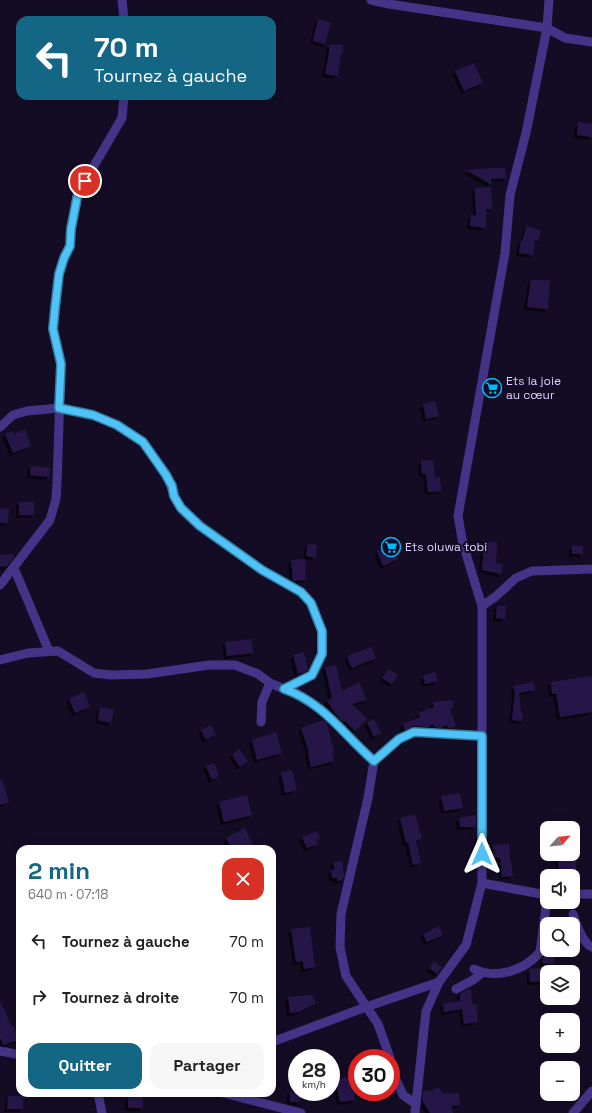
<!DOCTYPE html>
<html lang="fr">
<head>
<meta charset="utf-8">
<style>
  :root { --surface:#fff; --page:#f6f6f6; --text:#222; --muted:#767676; --accent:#136684 }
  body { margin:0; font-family:"Space Grotesk",sans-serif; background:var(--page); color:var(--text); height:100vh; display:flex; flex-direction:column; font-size:15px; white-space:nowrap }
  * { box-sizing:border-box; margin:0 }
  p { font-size:13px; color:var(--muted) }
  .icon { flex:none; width:22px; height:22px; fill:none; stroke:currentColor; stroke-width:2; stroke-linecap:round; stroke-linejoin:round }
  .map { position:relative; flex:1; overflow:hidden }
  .details { position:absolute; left:16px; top:845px; width:260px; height:252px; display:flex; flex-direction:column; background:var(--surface); border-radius:12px; box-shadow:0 2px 10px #0003 }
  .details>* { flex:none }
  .guide { position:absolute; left:16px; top:16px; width:260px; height:84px; border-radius:12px; box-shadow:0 2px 10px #0003; background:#136684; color:#fff; overflow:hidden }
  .needle { width:26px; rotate:63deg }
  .fabs { position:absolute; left:540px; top:821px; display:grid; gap:8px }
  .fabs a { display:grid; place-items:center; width:40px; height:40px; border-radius:8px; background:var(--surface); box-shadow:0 2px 10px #0003; font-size:20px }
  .speed { position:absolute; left:288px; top:1049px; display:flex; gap:8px; font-size:20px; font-weight:700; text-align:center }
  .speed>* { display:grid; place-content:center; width:52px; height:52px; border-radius:50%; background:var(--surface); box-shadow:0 2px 10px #0003; line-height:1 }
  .speed small { font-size:10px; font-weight:400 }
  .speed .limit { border:6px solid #d22; background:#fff; color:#111 }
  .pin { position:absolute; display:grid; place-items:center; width:34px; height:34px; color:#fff; margin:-17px; border:2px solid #fff; border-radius:50%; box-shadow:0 1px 4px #0007 }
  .me { position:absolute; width:44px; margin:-22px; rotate:0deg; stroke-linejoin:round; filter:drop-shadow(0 0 3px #0008) }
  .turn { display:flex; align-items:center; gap:14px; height:84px; padding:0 12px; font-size:18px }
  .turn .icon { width:52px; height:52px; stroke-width:2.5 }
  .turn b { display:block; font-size:28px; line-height:34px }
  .round { display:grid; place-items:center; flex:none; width:42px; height:42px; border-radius:12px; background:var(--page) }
  .overview { display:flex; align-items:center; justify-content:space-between; height:68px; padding:0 12px }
  h1 { font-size:24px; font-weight:700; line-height:30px; color:var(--accent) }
  .action { display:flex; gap:8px; margin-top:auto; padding:8px 12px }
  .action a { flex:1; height:46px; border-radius:12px; background:var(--accent); color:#fff; font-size:16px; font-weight:700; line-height:46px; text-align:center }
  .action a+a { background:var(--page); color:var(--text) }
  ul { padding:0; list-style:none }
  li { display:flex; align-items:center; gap:12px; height:56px; padding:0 12px }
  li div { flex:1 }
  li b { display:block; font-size:15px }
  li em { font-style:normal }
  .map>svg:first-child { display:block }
</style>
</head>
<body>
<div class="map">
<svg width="592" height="1113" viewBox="0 0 592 1113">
  <defs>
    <filter id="shadow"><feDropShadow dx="-3" dy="3" stdDeviation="0" flood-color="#0009"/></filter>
  </defs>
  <rect width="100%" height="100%" fill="#140c24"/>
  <g fill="#281747" filter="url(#shadow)">
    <path d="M318,19L331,23L325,44L313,41Z"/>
    <path d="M329,45H343V53H341L338,76L325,74L329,52Z"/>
    <path d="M474,63L483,83L464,91L455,71Z"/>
    <path d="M578,122L592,124V137L577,135Z"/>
    <path d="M491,168H505L506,178L491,179L492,185L466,170Z"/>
    <path d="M491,187L492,209H487L485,228L470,226L471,215L476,216L475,188Z"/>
    <path d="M527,226L541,231L538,241L535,240L533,255L519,253L521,240L522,241Z"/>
    <path d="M531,280H550L548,309L527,307Z"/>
    <path d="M435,401L439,416L426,419L423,404Z"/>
    <path d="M25,429L31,446L13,453L5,434L13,431L14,434Z"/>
    <path d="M433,460L435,478L440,477L441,491L428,492L426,474H422L421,461Z"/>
    <path d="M31,466L50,468L49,477L30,475Z"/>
    <rect x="19" y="502" width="15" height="13"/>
    <path d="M0,508L9,509L8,523H0Z"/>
    <path d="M484,542H497L496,563L503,564L501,574L482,570Z"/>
    <path d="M308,544L317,545L316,558L306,556Z"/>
    <path d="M392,545L398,559L383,566L377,551Z"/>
    <rect x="572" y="546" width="11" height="8"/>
    <path d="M14,554V557L7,566L0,567V555Z"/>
    <path d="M305,559L306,580L293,581L291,560Z"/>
    <path d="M497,606H506L505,619L496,618Z"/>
    <path d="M252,639L253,653L227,656L225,642Z"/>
    <path d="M371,647L376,658L352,668L348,659V656Z"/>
    <path d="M304,652L308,669L305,672L298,674L293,655Z"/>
    <path d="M336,665L342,691L359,682L364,694L366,700L352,704L367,719L355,731L345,721L343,722L338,717L327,701L332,698L325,667Z"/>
    <path d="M388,669L398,675L392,684L382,678Z"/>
    <path d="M435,672L438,681L425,684L423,676Z"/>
    <path d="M592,676V712L560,717L556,693L552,694L551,682Z"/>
    <path d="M533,682L535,690L519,693L521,712L523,713L522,721L512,720L515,693L514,686Z"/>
    <path d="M84,692L90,707L75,713L69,699Z"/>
    <path d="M452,700L453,708L450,709L456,726L451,728H448L447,725L440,728L434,727L433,724L428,727L414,726L405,730L403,724L420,717L419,713L434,707L433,702Z"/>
    <path d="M100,707L114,710L111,723L98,720Z"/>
    <path d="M374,719L381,733L374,737L367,722Z"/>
    <path d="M324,720L327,723L334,752H332L334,761L311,767L308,753L309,752L301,728Z"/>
    <path d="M211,725L216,735L206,740L201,730Z"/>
    <path d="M276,732L282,753L257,760L252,740Z"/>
    <path d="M239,749L248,761L240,767L232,755Z"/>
    <path d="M214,763L219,776L212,780L206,766Z"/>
    <path d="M292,770L297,790L285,793L281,772Z"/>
    <path d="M0,779H2L9,802L0,805Z"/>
    <path d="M460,793L463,808L444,811L441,796Z"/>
    <path d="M247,795L252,815L224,822L219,802Z"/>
    <path d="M415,814L422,839L416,840L421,863L413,865L408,842L406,843L400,818Z"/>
    <path d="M476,815V827H460L459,818Z"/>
    <path d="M245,828L255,849H232L226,838Z"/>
    <path d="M317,831L320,839L316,840L318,844L307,848L302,837Z"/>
    <path d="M509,844L510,861H511L513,876L502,877L500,858H494L493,845Z"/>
    <path d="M558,854H576V872L559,873Z"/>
    <path d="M342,861L344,874L343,880L337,881V878H332L331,870L335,869L333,862Z"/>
    <path d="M439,926L443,935L427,942L423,934Z"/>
    <path d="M310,927L315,967L304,969L303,961L296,962L291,929Z"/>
    <path d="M546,950H555L554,964L542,963Z"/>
    <path d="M434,961L442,968L437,974L429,968Z"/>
    <path d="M541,968L543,981L530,982L529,969Z"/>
    <path d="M469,989H471L472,1005L476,1004L478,1022L464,1024L462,1009L444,1012L443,1004L460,1001V994Z"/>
    <path d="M312,995L316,1003L299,1012L290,1013L288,997Z"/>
    <path d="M0,1000L12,1027L14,1026L19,1040L3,1045L0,1038Z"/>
    <path d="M351,1076L355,1100L340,1102L335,1079Z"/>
    <path d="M438,1087L443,1094L459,1093L460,1105L451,1106L453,1113H430L422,1100L423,1092L428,1090L429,1092Z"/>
    <rect x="290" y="1092" width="10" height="10"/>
    <path d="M8,1096H23V1109H7Z"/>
    <rect x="128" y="1097" width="15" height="11"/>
  </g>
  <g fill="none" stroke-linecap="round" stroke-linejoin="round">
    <g stroke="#443487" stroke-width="9">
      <path d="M122,0L124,20"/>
      <path d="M371,0L389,4L547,28L565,38L592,42"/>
      <path d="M0,427L13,415L27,411L59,408L93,415L117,425L143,442L167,475L171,486L174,496L181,508L200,526L262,570L301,592L311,603L322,631V654L312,675L284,689"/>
      <path d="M14,568L49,651"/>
      <path d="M0,585L50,520L56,499L57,483L61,364L53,329L59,274L64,258L70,247L71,229L78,193L122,118L124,96"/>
      <path d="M482,606L495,597L516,578L532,571L592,569"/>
      <path d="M0,660L28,653L58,651L94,673L111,675L147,674L209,665H235L258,674L270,683L284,689L296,693L325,713L374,761"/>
      <path d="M261,722L262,702L270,683"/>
      <path d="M482,883L547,895"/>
      <path d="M573,894H592"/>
      <path d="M573,914C576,923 583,944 592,947"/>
      <path d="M474,969C497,980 525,970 540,952L547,899"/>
      <path d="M456,989L473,980L482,973"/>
      <path d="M272,1042L366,1007L439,982"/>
      <path d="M0,1051L20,1055"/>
      <path d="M390,1058L378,1024L346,976L340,947L341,914L368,798L374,761L399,739L414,732L482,736"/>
      <path d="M391,1062L395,1077L403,1095L416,1104"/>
      <path d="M98,1093L102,1113"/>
      <path d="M223,1093L301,1113"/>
      <path d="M415,1113L426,1011L439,982L466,945L482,883V606L463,544L458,516L505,253L510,195L526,133L547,28L549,0"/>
      <path d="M573,1113L592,1091"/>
    </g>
  </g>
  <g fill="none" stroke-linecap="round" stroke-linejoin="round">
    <defs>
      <path id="route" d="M85,181L78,193L71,229L70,246L64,258L59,274L55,308L53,329L61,364L59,408L93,415L117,425L143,442L166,475L172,486L174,496L181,508L200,526L262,570L301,592L311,603L322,631V654L312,675L284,689C323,702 344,735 374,761L399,739L414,732L482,736V854"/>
    </defs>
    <use href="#route" stroke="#337fa1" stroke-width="10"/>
    <use href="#route" stroke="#4fc3f7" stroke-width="7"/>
  </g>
  <defs>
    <symbol id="supermarket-ring" viewBox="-11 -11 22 22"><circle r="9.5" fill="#140c24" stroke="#00bafb" stroke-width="1.5"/><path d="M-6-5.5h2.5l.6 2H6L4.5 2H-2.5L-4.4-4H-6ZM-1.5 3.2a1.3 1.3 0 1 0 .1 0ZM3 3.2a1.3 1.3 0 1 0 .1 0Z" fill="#00bafb"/></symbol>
  </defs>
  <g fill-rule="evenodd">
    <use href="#supermarket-ring" x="481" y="377" width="22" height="22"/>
    <use href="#supermarket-ring" x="380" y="536" width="22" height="22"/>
  </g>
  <g text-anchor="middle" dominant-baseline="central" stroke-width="4" stroke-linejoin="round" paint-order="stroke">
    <g font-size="12" fill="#dcd0ff" stroke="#140c24" text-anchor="start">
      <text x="506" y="381">Ets la joie<tspan x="506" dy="14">au cœur</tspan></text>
      <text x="405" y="547">Ets oluwa tobi</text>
    </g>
  </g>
</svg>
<div class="fabs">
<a><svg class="needle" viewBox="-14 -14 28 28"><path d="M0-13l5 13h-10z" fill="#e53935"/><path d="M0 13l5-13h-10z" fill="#767676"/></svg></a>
<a><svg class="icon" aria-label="sound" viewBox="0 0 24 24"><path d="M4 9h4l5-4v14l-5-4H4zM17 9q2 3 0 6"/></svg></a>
<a><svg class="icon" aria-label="search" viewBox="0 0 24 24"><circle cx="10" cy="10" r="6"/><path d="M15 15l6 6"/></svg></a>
<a><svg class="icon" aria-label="layers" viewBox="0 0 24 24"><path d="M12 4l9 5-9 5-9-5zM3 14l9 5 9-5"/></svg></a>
<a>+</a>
<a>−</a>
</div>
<div class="speed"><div>28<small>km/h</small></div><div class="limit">30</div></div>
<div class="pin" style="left:85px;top:181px;background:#d93025"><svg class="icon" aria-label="arrive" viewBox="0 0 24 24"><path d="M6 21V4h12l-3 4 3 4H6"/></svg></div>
<svg class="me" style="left:482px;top:854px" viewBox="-20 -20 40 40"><path d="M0-17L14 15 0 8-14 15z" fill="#4fc3f7" stroke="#fff" stroke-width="4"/></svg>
<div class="guide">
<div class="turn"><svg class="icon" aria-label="left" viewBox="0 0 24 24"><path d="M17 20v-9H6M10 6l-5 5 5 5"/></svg><div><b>70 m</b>Tournez à gauche</div></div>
</div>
<section class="details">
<div class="overview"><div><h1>2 min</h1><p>640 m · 07:18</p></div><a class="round" style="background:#d93025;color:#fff"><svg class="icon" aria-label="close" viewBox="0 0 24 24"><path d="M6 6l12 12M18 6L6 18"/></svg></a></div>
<ul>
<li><svg class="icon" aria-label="left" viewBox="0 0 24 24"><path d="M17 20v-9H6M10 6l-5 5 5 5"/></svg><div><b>Tournez à gauche</b></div><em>70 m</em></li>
<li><svg class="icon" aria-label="right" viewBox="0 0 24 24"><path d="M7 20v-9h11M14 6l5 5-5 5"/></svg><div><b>Tournez à droite</b></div><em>70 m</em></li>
</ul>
<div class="action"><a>Quitter</a><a>Partager</a></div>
</section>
</div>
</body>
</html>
